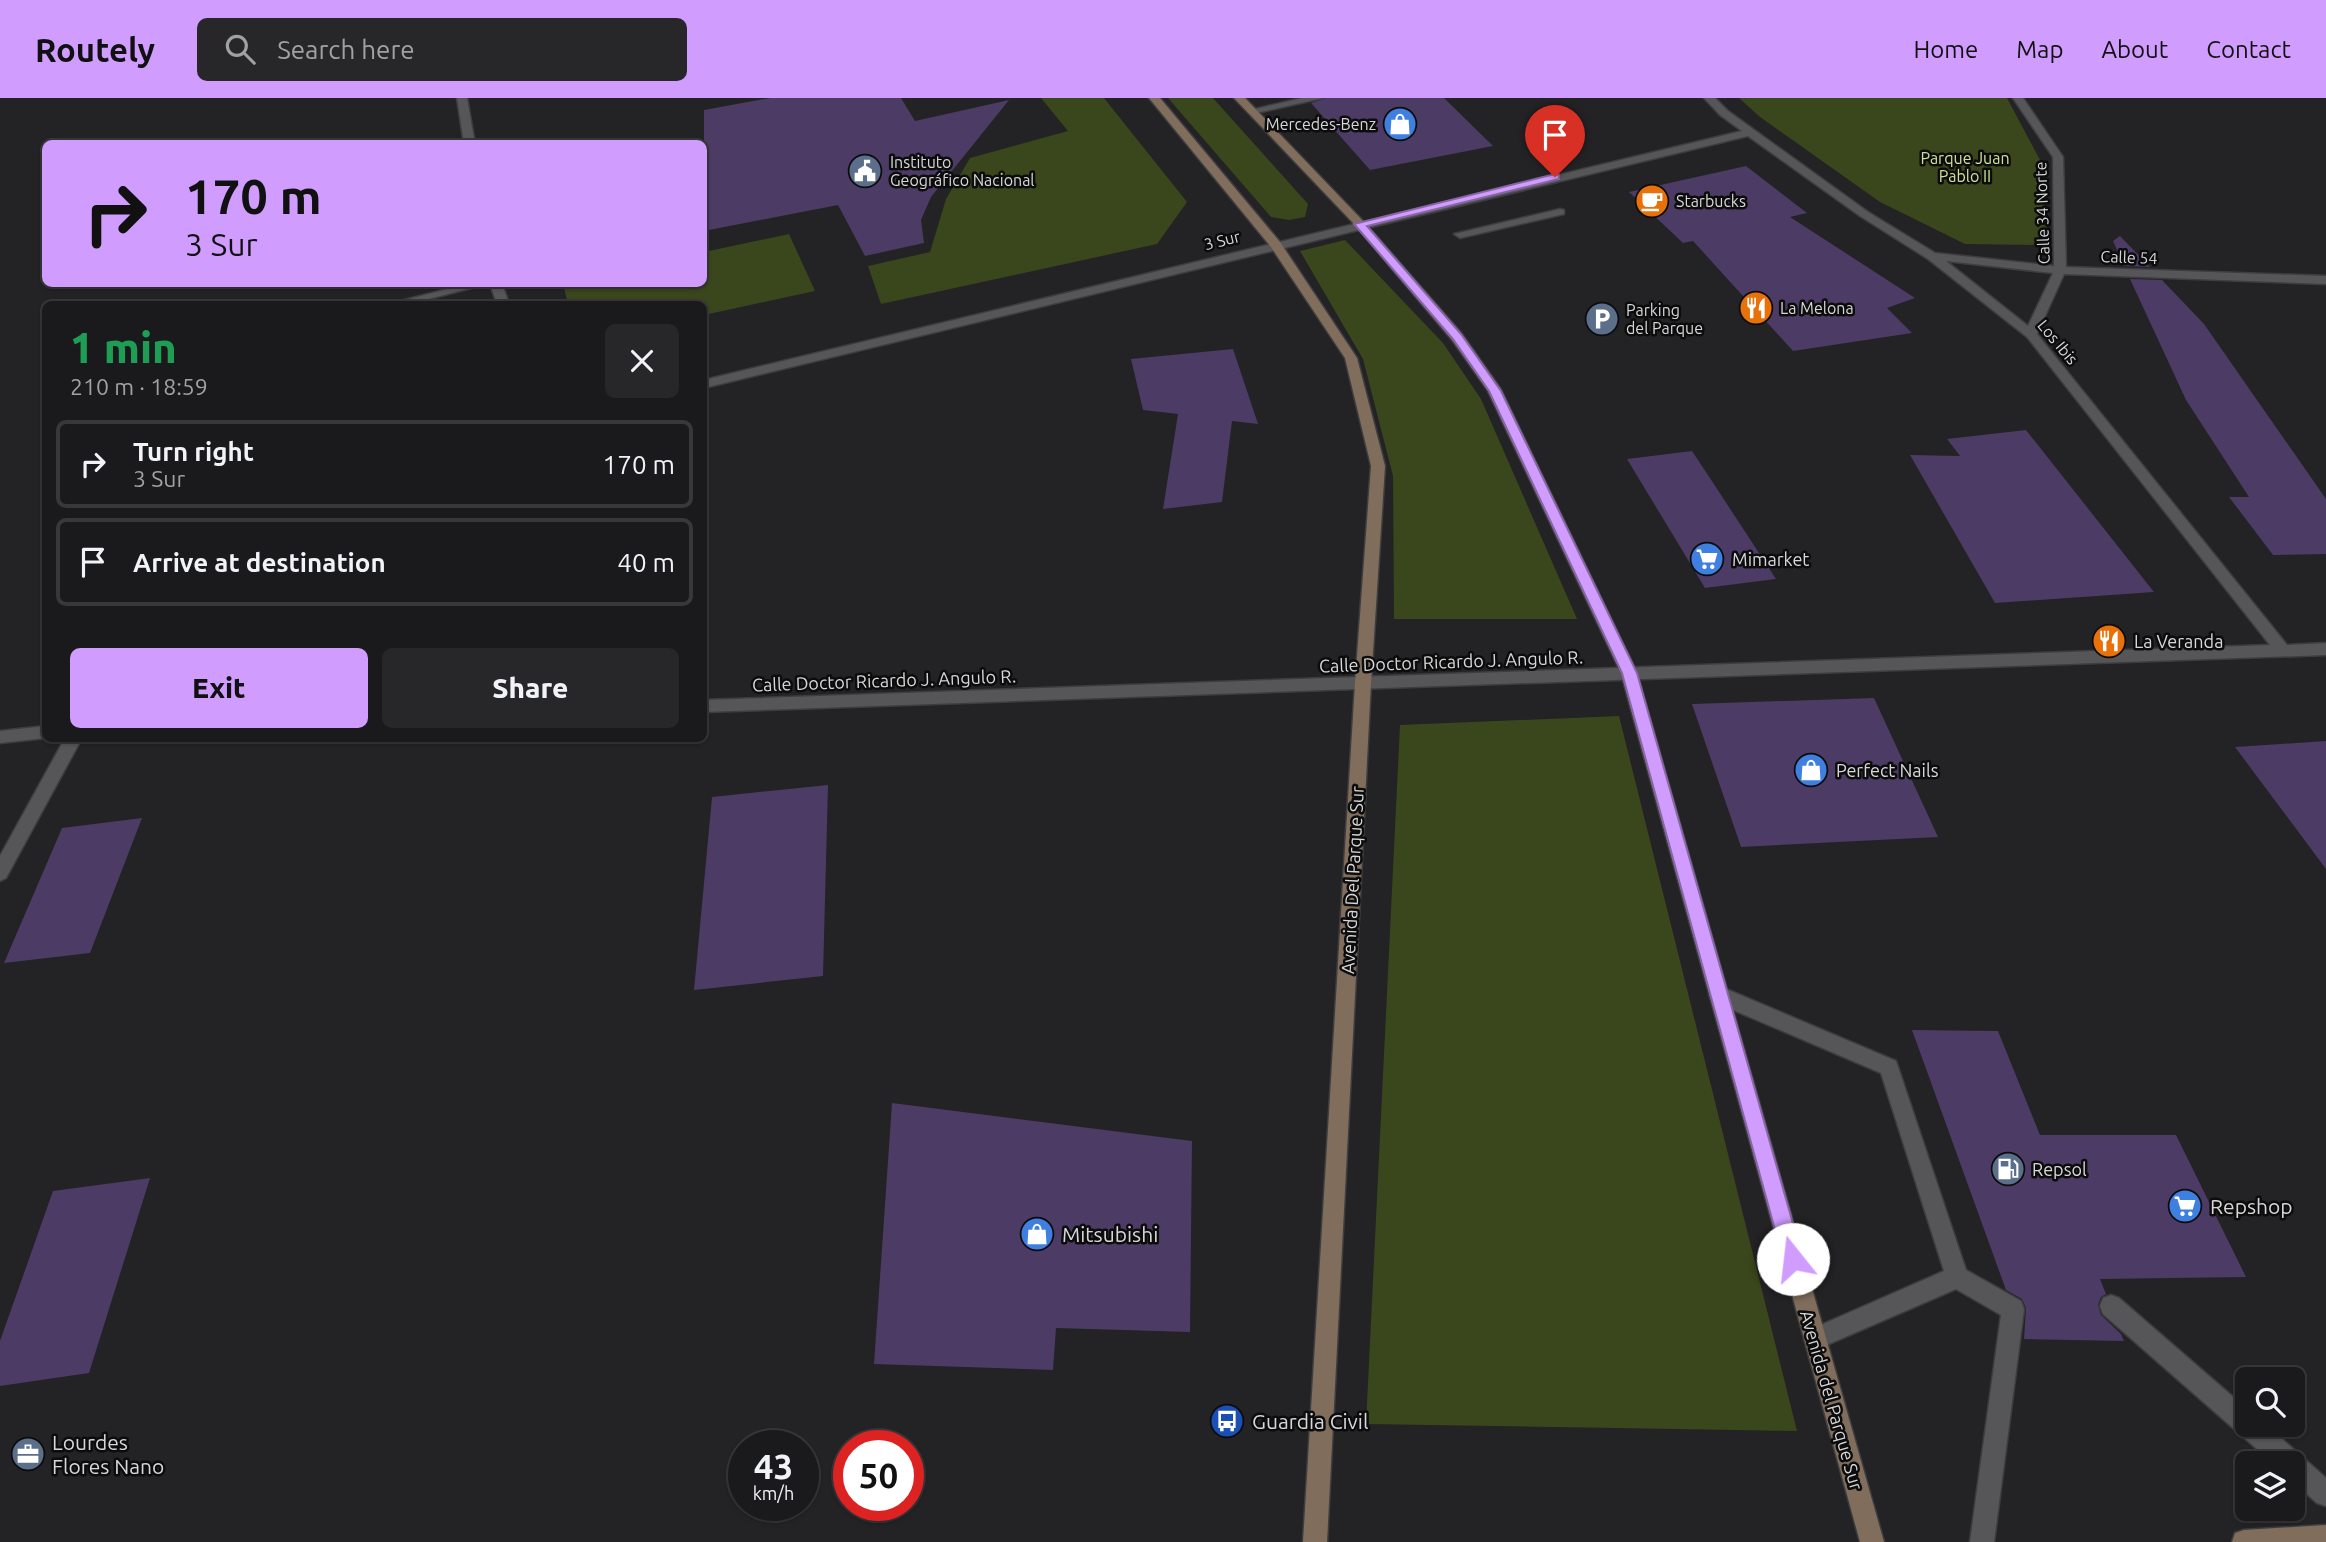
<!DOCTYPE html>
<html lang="en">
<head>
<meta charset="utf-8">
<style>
  :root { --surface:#1a1a1c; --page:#272729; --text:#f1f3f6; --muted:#9fa1a3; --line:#38383b; --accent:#d09dff }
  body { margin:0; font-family:Ubuntu,sans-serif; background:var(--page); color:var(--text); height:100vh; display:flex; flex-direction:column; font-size:26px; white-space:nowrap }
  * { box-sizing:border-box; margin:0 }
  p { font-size:23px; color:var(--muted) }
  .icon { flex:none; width:38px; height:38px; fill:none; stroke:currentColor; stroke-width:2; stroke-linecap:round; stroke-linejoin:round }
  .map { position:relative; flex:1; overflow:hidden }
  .panel { position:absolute; left:42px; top:203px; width:665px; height:441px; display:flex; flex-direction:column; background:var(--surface); border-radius:10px; box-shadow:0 2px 5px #0004,0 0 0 2px var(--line) }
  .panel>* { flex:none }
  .hud { position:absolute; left:42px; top:42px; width:665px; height:147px; border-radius:10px; box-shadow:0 2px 5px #0004,0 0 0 2px var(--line); background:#d09dff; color:#111; overflow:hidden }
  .controls { position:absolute; left:2235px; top:1269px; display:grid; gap:14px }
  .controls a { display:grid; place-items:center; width:70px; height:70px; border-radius:10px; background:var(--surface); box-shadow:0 2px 5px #0004,0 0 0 2px var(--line); font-size:35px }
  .speed { position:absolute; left:728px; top:1332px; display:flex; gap:14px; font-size:35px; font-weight:700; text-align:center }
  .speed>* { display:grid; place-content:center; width:91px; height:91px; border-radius:50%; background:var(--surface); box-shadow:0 2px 5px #0004,0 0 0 2px var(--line); line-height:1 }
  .speed small { font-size:18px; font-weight:400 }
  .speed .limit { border:10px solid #d22; background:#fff; color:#111 }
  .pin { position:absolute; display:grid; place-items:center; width:60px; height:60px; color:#fff; margin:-72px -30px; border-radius:50% 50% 50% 0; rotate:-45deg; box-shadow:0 0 7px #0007 }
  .pin .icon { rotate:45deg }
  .me { position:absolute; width:77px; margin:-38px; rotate:344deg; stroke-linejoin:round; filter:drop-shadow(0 0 5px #0008) }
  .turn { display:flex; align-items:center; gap:24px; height:147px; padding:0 28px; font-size:32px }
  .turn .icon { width:91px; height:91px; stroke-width:2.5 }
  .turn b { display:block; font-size:49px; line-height:60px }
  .round { display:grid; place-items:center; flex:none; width:74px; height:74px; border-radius:10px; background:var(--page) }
  .head { display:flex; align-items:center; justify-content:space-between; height:119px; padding:0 28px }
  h1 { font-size:42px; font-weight:800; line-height:52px; color:#1e9e55 }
  .action { display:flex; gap:14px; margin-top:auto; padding:14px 28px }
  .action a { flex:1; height:80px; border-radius:10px; background:var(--accent); color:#111; font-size:28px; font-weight:800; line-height:80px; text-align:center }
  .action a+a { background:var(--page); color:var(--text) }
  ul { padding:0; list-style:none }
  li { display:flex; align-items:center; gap:21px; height:88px; margin:0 14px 10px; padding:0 14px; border:4px solid var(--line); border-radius:10px }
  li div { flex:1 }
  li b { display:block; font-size:26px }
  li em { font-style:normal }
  header { display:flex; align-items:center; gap:42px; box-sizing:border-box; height:98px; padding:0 35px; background:var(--accent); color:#111 }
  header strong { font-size:33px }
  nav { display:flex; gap:38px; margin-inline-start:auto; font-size:24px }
  .search { width:490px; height:63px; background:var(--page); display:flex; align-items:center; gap:18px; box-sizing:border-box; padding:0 24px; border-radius:10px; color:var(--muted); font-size:26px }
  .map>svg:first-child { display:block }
</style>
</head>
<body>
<header>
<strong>Routely</strong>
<div class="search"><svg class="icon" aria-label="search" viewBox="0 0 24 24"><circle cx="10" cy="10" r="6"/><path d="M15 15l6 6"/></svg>Search here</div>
<nav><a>Home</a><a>Map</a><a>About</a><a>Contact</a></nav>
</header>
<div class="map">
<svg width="2326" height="1444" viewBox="0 0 2326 1444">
  <rect width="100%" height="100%" fill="#232225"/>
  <g fill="#3a461b">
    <path d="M1041,0H1104L1187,104L1157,146L881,206L868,168L930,154L946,101L970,60L1068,33Z"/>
    <path d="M1168,0H1213L1308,106L1305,119L1289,122L1271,119Z"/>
    <path d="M1739,0H2007L2040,62L2047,136L2033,147L1965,146L1880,104L1760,19Z"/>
    <path d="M789,136L815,193L704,217V206H568L563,186H704V154Z"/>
    <path d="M1345,142L1443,245L1481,301L1577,521H1394L1393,378L1363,261L1300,153Z"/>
    <path d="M1619,618L1797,1333L1366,1326L1400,627Z"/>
  </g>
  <g fill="#4c3b64">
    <path d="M770,0H901L915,23L1009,2L931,99L921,122L924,145L865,158L838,107L704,133V12Z"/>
    <path d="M1326,0H1444L1493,48L1370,72L1311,5Z"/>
    <path d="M1746,68L1807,115L1790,119L1915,200L1887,210L1912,235L1793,253L1693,143L1683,145L1629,94Z"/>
    <path d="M2120,138L2150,169L2124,168L2113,143Z"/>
    <path d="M2130,181L2162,182L2204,226L2326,401V456L2273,457L2229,399H2249L2186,302Z"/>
    <path d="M1233,251L1258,326L1232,323L1222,404L1163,411L1178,316L1143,312L1131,261Z"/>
    <path d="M2026,332L2154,494L1995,505L1910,357L1960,358L1947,341Z"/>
    <path d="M1692,353L1706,374L1776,481L1705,490L1627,361Z"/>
    <path d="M1874,600L1938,739L1741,749L1692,606Z"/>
    <path d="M2326,643V771L2235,649Z"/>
    <path d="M828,687L823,878L694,892L712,699Z"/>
    <path d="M142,720L90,855L4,865L62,730Z"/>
    <path d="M1912,932L1998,933L2040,1037H2176L2246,1179L2100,1181L2106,1196L2101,1199L2098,1207L2101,1217L2121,1236L2124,1243L2024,1241L2026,1210L2022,1201L2006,1192Z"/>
    <path d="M892,1005L1192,1043L1190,1234L1056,1230L1053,1272L874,1266Z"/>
    <path d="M150,1080L89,1275L0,1288V1243L53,1093Z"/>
  </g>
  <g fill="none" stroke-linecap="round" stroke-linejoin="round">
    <defs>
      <g id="lane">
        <path d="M457,0H467L475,46H464Z"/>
        <path d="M1302,0H1323L1252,16L1247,13Z"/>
        <path d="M1560,111L1564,112V116L1460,140L1454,136Z"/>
        <path d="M467,186H487L409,206H389Z"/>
        <path d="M490,186H502L509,206H497Z"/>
        <path d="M1719,888L1896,963L1966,1172L2021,1203L2024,1211L1994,1444H1970L2001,1217L1956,1191L1815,1252L1807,1249L1804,1241L1807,1233L1944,1173L1881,975L1712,903L1709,897L1712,891Z"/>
        <path d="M2111,1197L2119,1200L2247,1311V1326H2265L2326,1380V1408L2317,1405L2292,1383V1365H2273L2103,1216L2100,1208L2103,1200Z"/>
      </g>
      <g id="street">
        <path d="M1704,0H1715L1728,13L1868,114L1935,155L2054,168L2053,59L2013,0H2023L2063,59L2066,169L2326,178V186L2064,176L2037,236L2287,547L2326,545V557L704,614V602L2270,547L2027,239L1928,161L1860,118L1748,38L704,290V282L1742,33L1720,17ZM1946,163L2053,175L2028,228Z"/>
        <path d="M46,628V640L0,645V633Z"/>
        <path d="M65,640H82L6,780L0,783V758Z"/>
      </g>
      <g id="secondary">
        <path d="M1149,0H1160L1280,144L1357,260L1385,368L1371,585L1327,1444H1303L1355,585L1371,368L1345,260L1271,149Z"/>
        <path d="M1234,0H1245L1364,124L1462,236L1500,290L1637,575L1884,1444H1860L1621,575L1488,293L1452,242L1356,128Z"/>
        <path d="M2326,1427V1444H2232L2235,1435L2244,1432Z"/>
      </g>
    </defs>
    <use href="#lane" stroke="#3d3d3f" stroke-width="3"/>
    <use href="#street" stroke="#3d3d3f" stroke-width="3"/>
    <use href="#secondary" stroke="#3d3d3f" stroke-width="3"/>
    <use href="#lane" fill="#565659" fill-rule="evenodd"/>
    <use href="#street" fill="#565659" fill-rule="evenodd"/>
    <use href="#secondary" fill="#806d5c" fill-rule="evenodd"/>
  </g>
  <path fill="#d09dff" stroke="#8766a6" stroke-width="2" d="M1555,76L1559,77V81L1367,128L1461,236L1501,293L1637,575L1803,1161L1800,1168L1793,1171L1786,1168L1783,1161L1622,575L1489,293L1453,241L1354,126Z"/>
  <defs>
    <symbol id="shop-disc" viewBox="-11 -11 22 22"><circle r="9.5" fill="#3f7fe0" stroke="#0c0c0d"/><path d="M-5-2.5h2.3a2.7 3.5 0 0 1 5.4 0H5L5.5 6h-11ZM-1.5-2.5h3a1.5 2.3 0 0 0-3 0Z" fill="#fff"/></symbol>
    <symbol id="civic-disc" viewBox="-11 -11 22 22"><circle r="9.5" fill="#5c6f8a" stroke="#0c0c0d"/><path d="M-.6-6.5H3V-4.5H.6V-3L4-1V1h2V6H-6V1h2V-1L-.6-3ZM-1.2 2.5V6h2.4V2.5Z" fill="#fff"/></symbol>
    <symbol id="cafe-disc" viewBox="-11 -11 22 22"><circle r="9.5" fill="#e8710a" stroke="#0c0c0d"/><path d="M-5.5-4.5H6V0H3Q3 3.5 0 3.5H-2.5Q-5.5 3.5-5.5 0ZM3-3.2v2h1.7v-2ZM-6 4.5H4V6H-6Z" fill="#fff"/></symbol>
    <symbol id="restaurant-disc" viewBox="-11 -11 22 22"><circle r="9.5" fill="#e8710a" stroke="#0c0c0d"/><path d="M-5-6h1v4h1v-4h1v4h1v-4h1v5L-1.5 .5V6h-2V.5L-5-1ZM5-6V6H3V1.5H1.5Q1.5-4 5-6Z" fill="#fff"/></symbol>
    <symbol id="parking-disc" viewBox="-11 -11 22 22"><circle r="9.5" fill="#5c6f8a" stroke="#0c0c0d"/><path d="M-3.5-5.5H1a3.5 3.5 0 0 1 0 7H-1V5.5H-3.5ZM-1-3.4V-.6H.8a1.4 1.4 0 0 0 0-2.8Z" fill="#fff"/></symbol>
    <symbol id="supermarket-disc" viewBox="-11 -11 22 22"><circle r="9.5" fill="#3f7fe0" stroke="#0c0c0d"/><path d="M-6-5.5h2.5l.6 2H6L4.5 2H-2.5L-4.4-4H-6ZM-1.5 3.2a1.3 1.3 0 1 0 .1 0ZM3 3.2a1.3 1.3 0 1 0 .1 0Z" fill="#fff"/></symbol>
    <symbol id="fuel-disc" viewBox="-11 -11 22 22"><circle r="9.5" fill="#5c6f8a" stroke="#0c0c0d"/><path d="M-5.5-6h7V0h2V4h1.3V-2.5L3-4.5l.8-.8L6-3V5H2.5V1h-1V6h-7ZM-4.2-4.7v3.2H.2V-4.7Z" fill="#fff"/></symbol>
    <symbol id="bus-disc" viewBox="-11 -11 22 22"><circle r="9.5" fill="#1a4fb4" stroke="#0c0c0d"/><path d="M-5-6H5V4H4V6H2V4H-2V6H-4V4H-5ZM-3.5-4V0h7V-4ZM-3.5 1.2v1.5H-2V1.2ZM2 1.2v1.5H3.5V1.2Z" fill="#fff"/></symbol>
    <symbol id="office-disc" viewBox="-11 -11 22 22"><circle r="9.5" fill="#5c6f8a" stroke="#0c0c0d"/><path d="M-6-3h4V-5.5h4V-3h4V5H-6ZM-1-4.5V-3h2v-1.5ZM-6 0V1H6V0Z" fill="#fff"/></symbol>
  </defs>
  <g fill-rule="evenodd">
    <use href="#shop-disc" x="1381" y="7" width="38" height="38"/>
    <use href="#civic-disc" x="846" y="54" width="38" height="38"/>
    <use href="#cafe-disc" x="1633" y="84" width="38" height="38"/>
    <use href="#restaurant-disc" x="1737" y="191" width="38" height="38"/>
    <use href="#parking-disc" x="1583" y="202" width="38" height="38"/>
    <use href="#supermarket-disc" x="1688" y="442" width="38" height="38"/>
    <use href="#restaurant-disc" x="2090" y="524" width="38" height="38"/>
    <use href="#shop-disc" x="1792" y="653" width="38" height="38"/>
    <use href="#fuel-disc" x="1989" y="1052" width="38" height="38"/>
    <use href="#supermarket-disc" x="2166" y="1089" width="38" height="38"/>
    <use href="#shop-disc" x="1018" y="1117" width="38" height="38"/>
    <use href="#bus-disc" x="1208" y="1304" width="38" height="38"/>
    <use href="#office-disc" x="9" y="1337" width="38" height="38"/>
  </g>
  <g text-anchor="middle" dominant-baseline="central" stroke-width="5" stroke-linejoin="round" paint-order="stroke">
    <g font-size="16" fill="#d7d7d9" stroke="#0c0c0d" text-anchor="start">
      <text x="1376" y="26" text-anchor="end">Mercedes-Benz</text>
      <text x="890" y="64">Instituto<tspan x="890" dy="18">Geográfico Nacional</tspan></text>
      <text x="1676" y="103">Starbucks</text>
      <text x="1780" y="210">La Melona</text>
      <text x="1626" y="212">Parking<tspan x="1626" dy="18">del Parque</tspan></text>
    </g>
    <g font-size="16" fill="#cbe398" stroke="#0c0c0d">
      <text x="1965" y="60">Parque Juan<tspan x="1965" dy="18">Pablo II</tspan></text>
    </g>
    <g font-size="16" fill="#d7d7d9" stroke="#0c0c0d">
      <text transform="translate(2042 115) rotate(-92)">Calle 34 Norte</text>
      <text transform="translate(1222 142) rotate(-14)">3 Sur</text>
      <text transform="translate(2129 159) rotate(2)">Calle 54</text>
      <text transform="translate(2058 244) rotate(50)">Los Ibis</text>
    </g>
    <g font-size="18" fill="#d7d7d9" stroke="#0c0c0d" text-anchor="start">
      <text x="1732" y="461">Mimarket</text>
      <text x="2134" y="543">La Veranda</text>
      <text x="1836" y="672">Perfect Nails</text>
      <text x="2032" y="1071">Repsol</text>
    </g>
    <g font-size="18" fill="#d7d7d9" stroke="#0c0c0d">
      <text transform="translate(1451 563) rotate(-2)">Calle Doctor Ricardo J. Angulo R.</text>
      <text transform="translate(884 582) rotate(-2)">Calle Doctor Ricardo J. Angulo R.</text>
      <text transform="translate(1352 782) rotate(-87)">Avenida Del Parque Sur</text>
      <text transform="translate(1832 1302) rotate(74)">Avenida del Parque Sur</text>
    </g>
    <g font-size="21" fill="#d7d7d9" stroke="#0c0c0d" text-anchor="start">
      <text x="2210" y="1108">Repshop</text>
      <text x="1062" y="1136">Mitsubishi</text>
      <text x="1252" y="1323">Guardia Civil</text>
      <text x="52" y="1344">Lourdes<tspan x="52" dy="24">Flores Nano</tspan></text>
    </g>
  </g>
</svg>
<div class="controls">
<a><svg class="icon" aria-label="search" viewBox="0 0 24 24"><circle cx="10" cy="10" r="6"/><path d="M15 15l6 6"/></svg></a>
<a><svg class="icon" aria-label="layers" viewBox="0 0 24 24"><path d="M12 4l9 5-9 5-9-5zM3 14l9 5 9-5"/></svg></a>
</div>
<div class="speed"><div>43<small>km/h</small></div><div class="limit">50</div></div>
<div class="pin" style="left:1555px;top:79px;background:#d93025"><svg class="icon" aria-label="arrive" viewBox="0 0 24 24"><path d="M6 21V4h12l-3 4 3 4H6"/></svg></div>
<svg class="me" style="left:1793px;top:1161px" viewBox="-20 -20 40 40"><circle r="19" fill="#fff"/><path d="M0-13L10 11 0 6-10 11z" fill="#d09dff"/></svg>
<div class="hud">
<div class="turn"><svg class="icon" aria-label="right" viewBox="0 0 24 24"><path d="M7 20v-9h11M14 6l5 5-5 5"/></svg><div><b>170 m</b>3 Sur</div></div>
</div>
<section class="panel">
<div class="head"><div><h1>1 min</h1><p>210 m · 18:59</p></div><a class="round"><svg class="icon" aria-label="close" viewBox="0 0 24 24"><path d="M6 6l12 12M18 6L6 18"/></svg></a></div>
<ul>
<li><svg class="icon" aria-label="right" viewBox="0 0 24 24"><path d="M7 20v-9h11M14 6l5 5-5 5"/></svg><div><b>Turn right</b><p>3 Sur</p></div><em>170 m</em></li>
<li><svg class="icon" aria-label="arrive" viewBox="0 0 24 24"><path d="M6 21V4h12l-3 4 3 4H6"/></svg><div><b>Arrive at destination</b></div><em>40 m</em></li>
</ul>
<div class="action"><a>Exit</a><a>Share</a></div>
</section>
</div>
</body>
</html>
